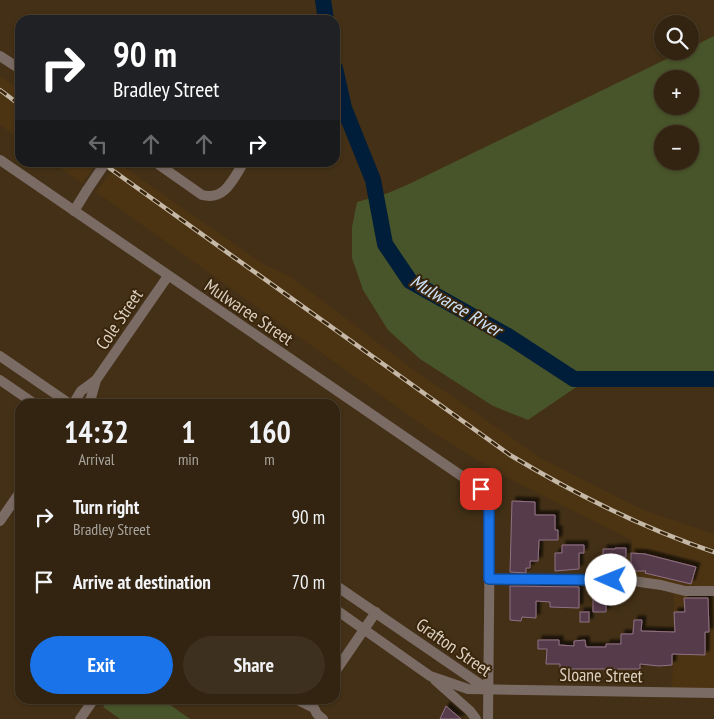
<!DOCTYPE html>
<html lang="en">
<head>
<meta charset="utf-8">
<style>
  :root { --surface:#322410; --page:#3d301e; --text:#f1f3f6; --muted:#a8a49f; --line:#4d4130; --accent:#1a73e8 }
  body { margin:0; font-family:"PT Sans Narrow",sans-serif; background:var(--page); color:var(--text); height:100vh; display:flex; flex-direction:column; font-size:19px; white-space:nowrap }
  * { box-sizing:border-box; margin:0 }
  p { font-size:16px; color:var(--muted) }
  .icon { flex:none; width:28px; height:28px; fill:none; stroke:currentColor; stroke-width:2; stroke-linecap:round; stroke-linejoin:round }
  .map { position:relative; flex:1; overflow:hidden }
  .panel { position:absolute; left:15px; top:399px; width:325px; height:305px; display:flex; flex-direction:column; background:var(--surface); border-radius:15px; box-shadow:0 1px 4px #0004,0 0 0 1px var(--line) }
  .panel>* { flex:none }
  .hud { position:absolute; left:15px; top:15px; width:325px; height:152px; border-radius:15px; box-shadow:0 1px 4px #0004,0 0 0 1px var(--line); background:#202124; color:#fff; overflow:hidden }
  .fabs { position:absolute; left:654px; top:15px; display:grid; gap:10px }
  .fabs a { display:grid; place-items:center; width:45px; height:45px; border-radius:50%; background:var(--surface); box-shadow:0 1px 4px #0004,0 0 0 1px var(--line); font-size:25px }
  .pin { position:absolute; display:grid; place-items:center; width:42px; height:42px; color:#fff; margin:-21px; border-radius:10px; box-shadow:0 2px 8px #0006 }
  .me { position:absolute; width:55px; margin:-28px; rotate:271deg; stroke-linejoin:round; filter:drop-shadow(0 0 4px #0008) }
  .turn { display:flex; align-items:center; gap:18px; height:105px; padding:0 15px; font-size:22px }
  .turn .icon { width:65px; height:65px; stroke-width:2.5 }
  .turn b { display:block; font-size:35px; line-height:42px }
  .lanes { display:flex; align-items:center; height:48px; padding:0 15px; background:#0003; justify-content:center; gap:25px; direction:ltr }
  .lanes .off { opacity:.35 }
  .eta { display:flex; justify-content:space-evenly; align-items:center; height:85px; text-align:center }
  .eta b { font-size:30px; font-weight:800; line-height:35px }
  .cta { display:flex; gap:10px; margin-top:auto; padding:10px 15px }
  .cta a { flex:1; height:58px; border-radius:30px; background:var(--accent); color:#fff; font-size:20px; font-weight:800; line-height:58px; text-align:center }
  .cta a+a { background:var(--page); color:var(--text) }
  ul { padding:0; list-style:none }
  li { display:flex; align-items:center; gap:15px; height:65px; padding:0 15px }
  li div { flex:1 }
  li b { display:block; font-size:19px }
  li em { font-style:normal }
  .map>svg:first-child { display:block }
</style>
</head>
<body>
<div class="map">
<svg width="714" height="719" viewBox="0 0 714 719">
  <defs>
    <filter id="shadow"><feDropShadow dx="4" dy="-4" stdDeviation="1" flood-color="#0009"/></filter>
  </defs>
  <rect width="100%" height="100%" fill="#433016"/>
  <g fill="#4c3413">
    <path d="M0,76L20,90V139L0,125Z"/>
    <path d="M53,163L97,162V163L82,183Z"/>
    <path d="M118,163L263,264L291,277L411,368L542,459L643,510L714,534V693L672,692L674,588L633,581L632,540L504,476L432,432L96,192Z"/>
  </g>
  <g fill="#485429" fill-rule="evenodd">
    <path d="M714,36V373L594,375L528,420L493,406L420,359L388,330L363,290L352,258V227L357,202L388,193L409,184L683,51H690V48ZM662,79H690V106H662ZM662,134H690V161H662Z"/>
    <path d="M109,699H162L190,719H120L103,707Z"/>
  </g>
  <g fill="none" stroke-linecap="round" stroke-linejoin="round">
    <g stroke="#001d3a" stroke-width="16">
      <path d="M323,0L326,20"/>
      <path d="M335,68L344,108L373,180L385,244L410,281L508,336L574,379H714"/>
    </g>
  </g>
  <g fill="#573a4c" stroke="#907184" filter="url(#shadow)">
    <path d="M512,501L535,502V515H555V530H558V540H539L538,561H530V568H526V573L510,572Z"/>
    <path d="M562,545H584V553H579V569L555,571V553H562Z"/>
    <path d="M615,548H626V557L615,556V572H603V549H615Z"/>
    <path d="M631,553L645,554L696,567L691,584L645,573L646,571H631Z"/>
    <path d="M510,586L579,587V608L550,607V602L536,601V618L522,617L521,621L510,620Z"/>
    <path d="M593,587L606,588V612H593Z"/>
    <path d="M684,598H708L709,632H705V655L672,654V665L659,666L640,664V669H560V664H546L547,649H538V640H559V645L574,646V641L585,640L586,647H606V644H621V634H633L634,620H642L641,631L675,632L674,612H685Z"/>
    <rect x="580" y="612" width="9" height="10"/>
    <path d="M446,706L461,719H440Z"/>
  </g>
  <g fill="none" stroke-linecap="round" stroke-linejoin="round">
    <g stroke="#7a6b64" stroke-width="10">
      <path d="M0,56L20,69"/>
      <path d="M0,160L485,492L489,502L490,513L488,719"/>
      <path d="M155,162L202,195C225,201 233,179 244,162"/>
      <path d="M74,211L87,190"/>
      <path d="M73,404L81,391L96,380"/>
      <path d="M88,404L91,398L96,380L168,276"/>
      <path d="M0,521L20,492"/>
      <path d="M489,579L633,581L661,585L685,591H714"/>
      <path d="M335,672L376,612"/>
      <path d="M296,699L314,708L317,714L323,719"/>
      <path d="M80,719L94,699"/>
    </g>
    <g stroke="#7a6b64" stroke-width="10">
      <path d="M0,356L70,404"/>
      <path d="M0,380L35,404"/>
      <path d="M335,585L487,689"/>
      <path d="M335,609L430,676L468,689L714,693"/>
      <path d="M435,680L470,711L476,719"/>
    </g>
    <defs>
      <g id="rail">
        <path d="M0,90L20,105"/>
        <path d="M101,162L510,455C575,494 642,528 714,552"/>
      </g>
    </defs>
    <use href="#rail" stroke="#c5b8a7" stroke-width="4.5"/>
    <use href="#rail" stroke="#39260c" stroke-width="2.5" stroke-dasharray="8" stroke-linecap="butt"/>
    <path stroke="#7a6b64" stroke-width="10" d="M87,190L106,162"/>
  </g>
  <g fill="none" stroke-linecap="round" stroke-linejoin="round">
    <defs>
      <path id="route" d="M481,489L485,492L489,502V579L611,580"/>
    </defs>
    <use href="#route" stroke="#114b97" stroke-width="12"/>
    <use href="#route" stroke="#1a73e8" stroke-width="9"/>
  </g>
  <g text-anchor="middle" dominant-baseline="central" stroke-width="4" stroke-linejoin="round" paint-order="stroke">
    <g font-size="18" fill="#dcd0c1" stroke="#39260c">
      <text transform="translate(249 312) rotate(34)">Mulwaree Street</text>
      <text transform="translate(119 319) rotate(-56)">Cole Street</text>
      <text transform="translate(454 647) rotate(35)">Grafton Street</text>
      <text transform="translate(601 675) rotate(1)">Sloane Street</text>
    </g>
    <g font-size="19" font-style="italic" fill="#cce2f9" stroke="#39260c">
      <text transform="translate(456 305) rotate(31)">Mulwaree River</text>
    </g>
  </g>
</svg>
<div class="fabs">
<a><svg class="icon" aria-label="search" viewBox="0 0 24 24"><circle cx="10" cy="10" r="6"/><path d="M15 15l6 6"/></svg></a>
<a>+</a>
<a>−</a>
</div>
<div class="pin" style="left:481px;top:489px;background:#d93025"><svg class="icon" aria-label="arrive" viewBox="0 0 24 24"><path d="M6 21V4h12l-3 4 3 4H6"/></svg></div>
<svg class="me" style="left:611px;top:580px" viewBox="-20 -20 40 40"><circle r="19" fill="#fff"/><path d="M0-13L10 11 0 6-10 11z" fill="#1a73e8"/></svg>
<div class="hud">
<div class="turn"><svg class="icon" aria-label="right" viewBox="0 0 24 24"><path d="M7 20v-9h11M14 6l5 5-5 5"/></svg><div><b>90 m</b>Bradley Street</div></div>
<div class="lanes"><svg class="icon off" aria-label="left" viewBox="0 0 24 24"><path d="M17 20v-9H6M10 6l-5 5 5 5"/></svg><svg class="icon off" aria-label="ahead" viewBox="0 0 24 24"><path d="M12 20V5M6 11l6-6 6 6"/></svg><svg class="icon off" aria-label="ahead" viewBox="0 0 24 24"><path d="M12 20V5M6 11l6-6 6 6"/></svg><svg class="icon" aria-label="right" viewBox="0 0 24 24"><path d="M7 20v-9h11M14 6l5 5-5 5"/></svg></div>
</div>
<section class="panel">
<div class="eta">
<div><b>14:32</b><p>Arrival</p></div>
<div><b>1</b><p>min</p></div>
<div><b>160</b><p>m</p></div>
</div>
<ul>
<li><svg class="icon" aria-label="right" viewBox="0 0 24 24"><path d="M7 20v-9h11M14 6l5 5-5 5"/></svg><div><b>Turn right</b><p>Bradley Street</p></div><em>90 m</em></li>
<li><svg class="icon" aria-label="arrive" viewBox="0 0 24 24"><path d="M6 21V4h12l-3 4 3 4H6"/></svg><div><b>Arrive at destination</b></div><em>70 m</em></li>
</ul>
<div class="cta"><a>Exit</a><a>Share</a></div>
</section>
</div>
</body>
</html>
